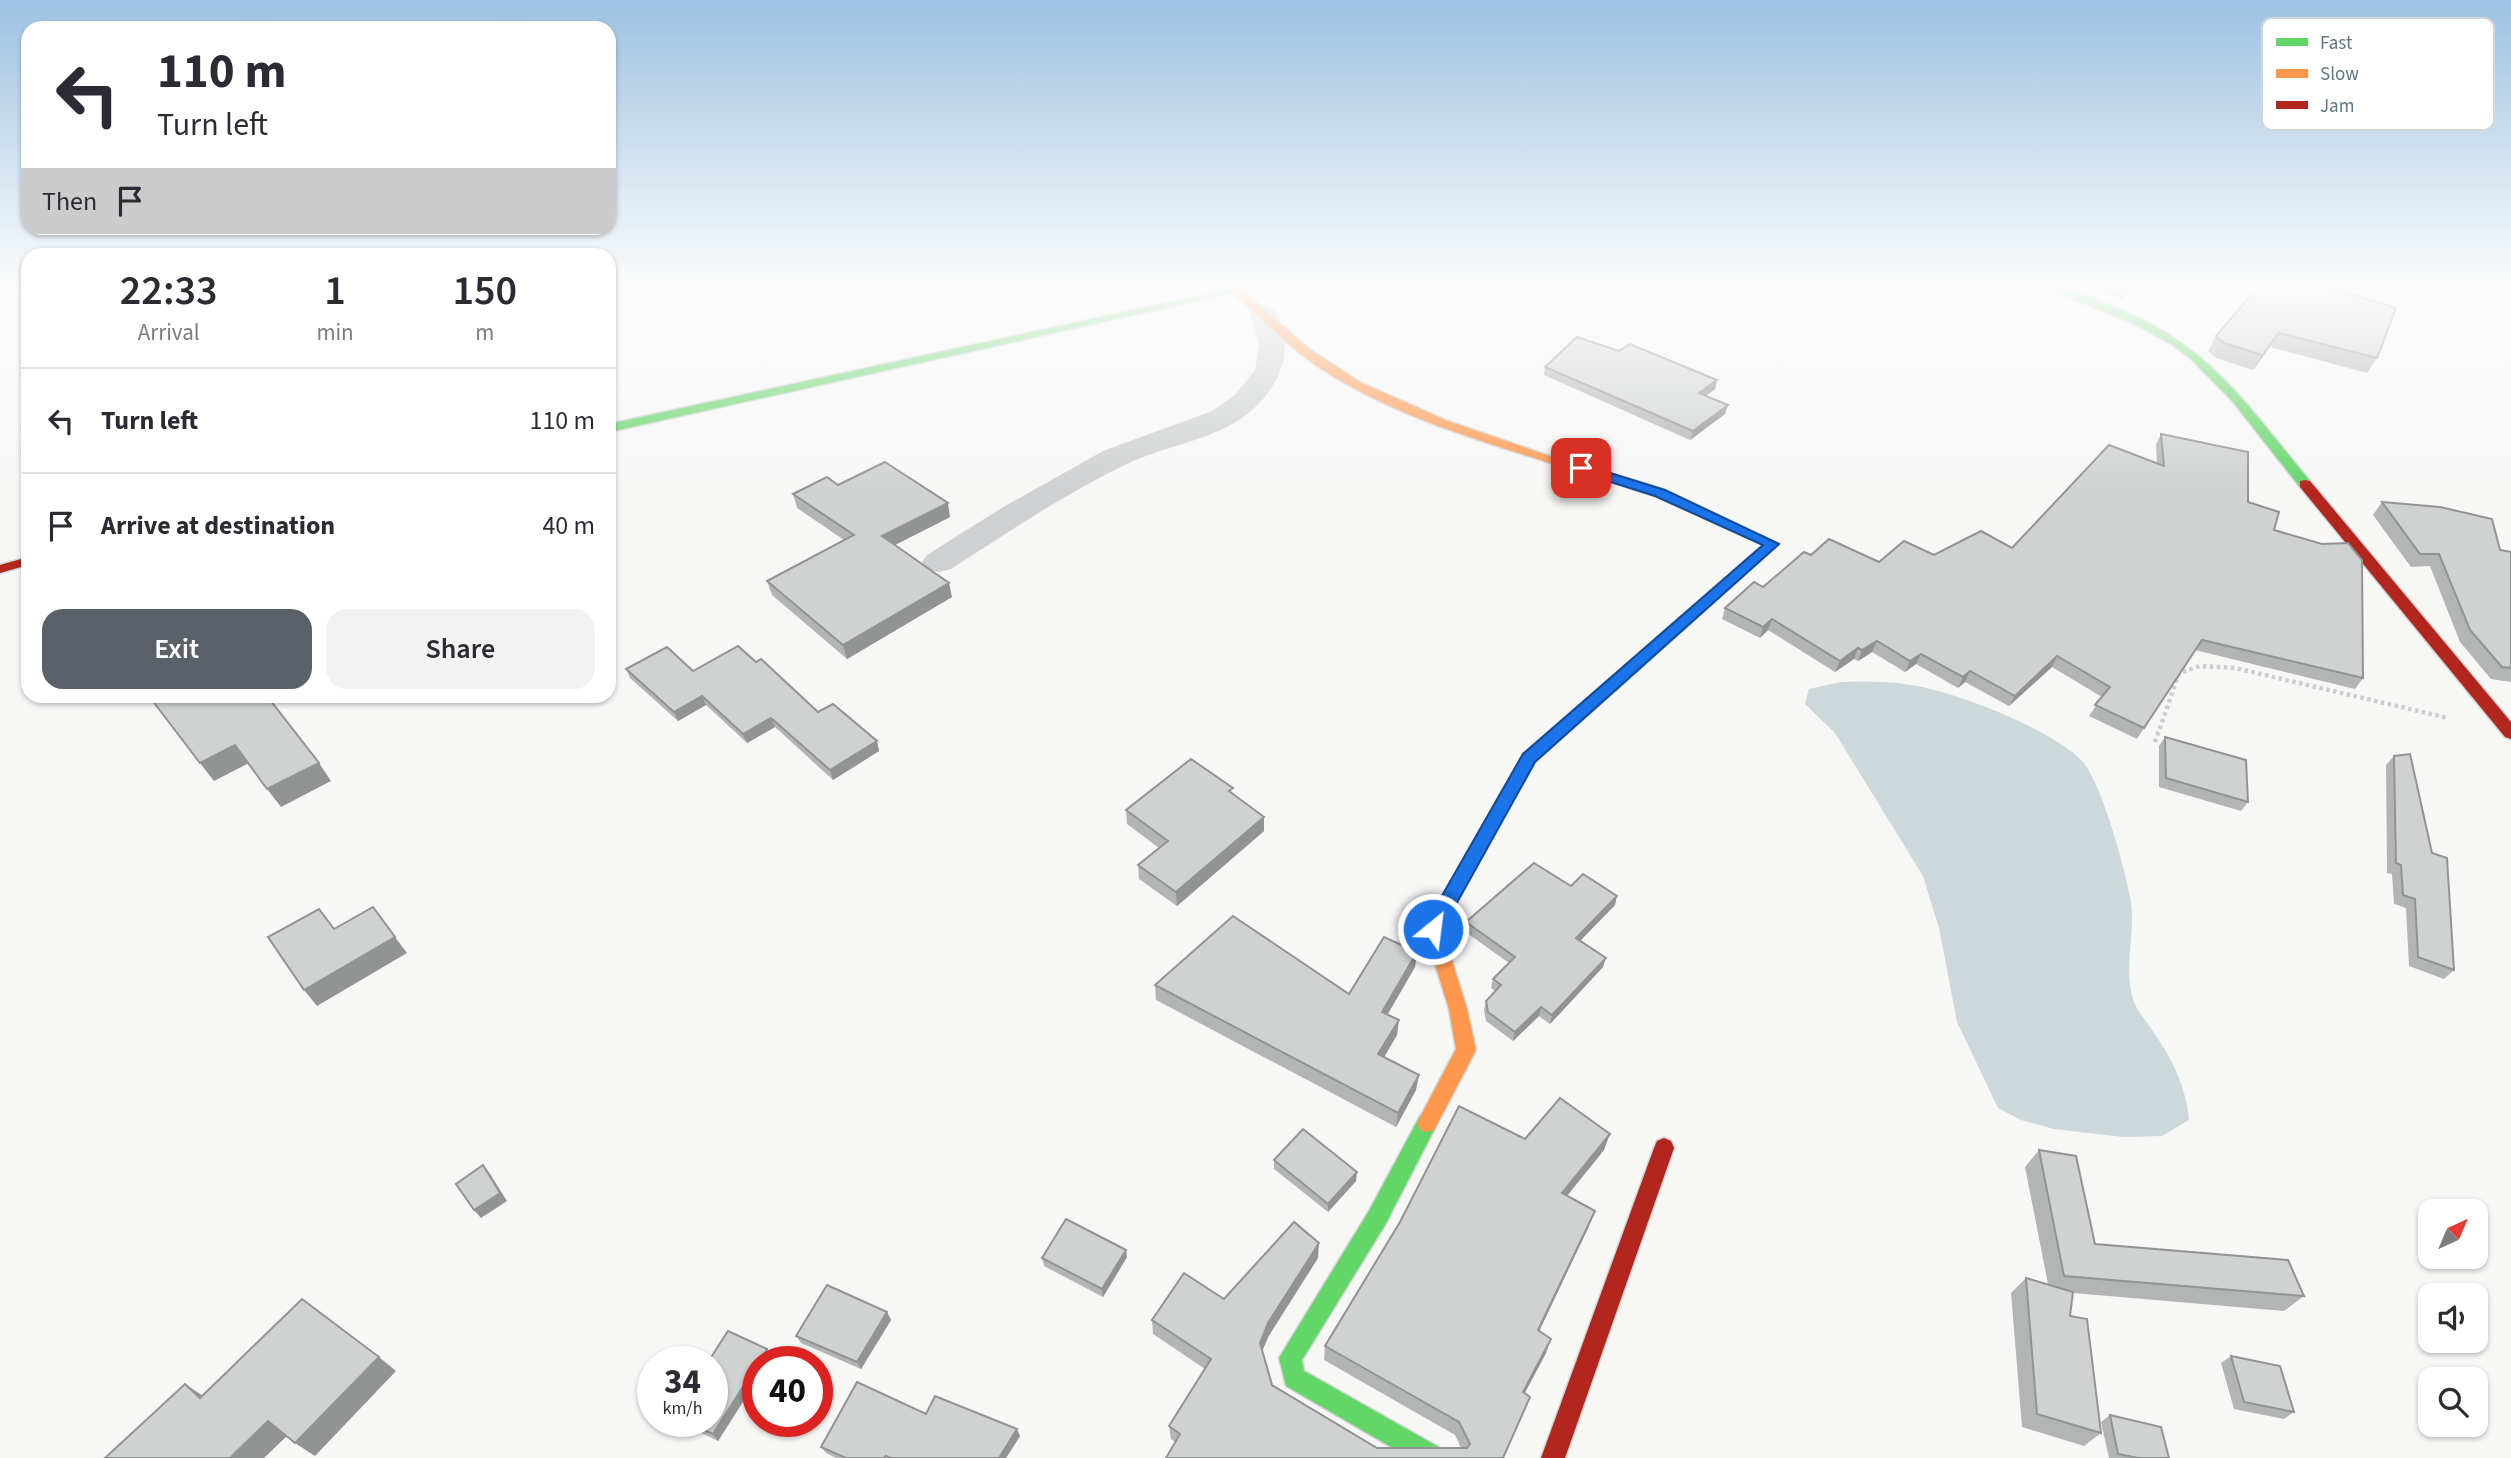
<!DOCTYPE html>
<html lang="en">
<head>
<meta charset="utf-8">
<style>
  :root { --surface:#fff; --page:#f2f2f3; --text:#2b2b33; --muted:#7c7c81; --line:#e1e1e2; --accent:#5b6169 }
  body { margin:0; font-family:"Source Sans 3",sans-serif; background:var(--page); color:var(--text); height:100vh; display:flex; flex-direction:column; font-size:26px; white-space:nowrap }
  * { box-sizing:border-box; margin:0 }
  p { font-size:23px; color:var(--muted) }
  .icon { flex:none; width:38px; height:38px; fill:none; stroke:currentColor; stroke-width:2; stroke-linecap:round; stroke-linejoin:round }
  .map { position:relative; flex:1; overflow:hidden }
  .drawer { position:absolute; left:21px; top:248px; width:595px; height:455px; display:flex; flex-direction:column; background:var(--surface); border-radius:21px; box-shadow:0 2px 5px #0004 }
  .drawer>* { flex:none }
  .guide { position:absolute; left:21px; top:21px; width:595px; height:214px; border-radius:21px; box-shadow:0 2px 5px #0004; background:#fff; color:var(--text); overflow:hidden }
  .needle { width:46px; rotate:44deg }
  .controls { position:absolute; left:2418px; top:1199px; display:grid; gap:14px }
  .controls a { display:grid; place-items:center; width:70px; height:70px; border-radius:14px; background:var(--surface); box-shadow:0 2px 5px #0004; font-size:35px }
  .speed { position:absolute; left:637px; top:1346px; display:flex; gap:14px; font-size:35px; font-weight:700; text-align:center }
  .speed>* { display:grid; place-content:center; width:91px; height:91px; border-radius:50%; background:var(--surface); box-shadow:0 2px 5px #0004; line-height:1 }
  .speed small { font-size:18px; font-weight:400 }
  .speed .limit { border:10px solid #d22; background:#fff; color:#111 }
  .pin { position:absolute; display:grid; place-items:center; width:60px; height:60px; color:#fff; margin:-30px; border-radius:14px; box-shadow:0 4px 10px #0006 }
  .me { position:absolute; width:77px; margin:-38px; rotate:29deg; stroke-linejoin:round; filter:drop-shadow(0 0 5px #0008) }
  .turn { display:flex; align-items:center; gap:24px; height:147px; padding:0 21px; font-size:32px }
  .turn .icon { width:91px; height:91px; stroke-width:2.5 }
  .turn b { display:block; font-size:49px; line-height:60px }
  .then { display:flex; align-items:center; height:66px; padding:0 21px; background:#0003; gap:14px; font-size:26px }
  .eta { display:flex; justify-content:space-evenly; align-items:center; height:119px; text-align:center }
  .eta b { font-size:42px; font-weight:600; line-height:49px }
  .primary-button { display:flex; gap:14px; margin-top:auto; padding:14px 21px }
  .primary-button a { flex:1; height:80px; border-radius:21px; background:var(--accent); color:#fff; font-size:28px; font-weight:600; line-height:80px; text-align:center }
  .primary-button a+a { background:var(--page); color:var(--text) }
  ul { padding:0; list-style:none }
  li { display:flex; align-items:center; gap:21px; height:105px; padding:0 21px; border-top:2px solid var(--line) }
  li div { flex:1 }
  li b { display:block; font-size:26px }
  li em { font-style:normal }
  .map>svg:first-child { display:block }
</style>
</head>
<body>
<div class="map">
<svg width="2511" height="1458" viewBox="0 0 2511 1458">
  <rect width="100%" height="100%" fill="#f7f7f6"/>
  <path fill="#ccd8d9" d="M1840,682C1861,682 1883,681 1904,684C1947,688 2053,729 2082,761C2102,783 2124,866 2130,896C2137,930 2122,969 2134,1002C2138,1012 2148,1023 2154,1033C2173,1060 2186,1087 2189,1120L2162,1136L2123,1137L2054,1129L2021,1120L1998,1108L1957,1022L1939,928L1923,876L1835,733L1805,704L1809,689Z"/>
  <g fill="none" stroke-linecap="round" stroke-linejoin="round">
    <defs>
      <g id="fast">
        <path d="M1239,287H1260L609,432V424Z"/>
        <path d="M2043,287C2067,287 2088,297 2110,305C2210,344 2245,403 2310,481V487H2300L2233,402L2191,359L2173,345L2132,323Z"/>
        <path d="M1567,460L1665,490L1779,544L1616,690H1606L1603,686L1606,682L1763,545L1655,496L1563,467V461Z"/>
        <path d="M1427,1114L1434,1116L1437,1123L1434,1130L1385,1225L1302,1360L1304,1371L1442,1449L1445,1458H1410L1286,1386L1279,1358L1369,1211L1420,1116Z"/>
      </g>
      <g id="slow">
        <path d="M1233,289H1241L1308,348L1360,382L1448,421L1573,464L1571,467H1563C1481,441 1396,417 1323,370C1290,349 1263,319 1233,293Z"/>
        <path d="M1611,681L1616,682L1619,686L1616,690L1535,762L1442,929L1467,1009L1476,1050L1434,1130L1427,1132L1420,1130L1417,1123L1456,1049L1449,1009L1424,929L1523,754L1606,682Z"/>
      </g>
      <g id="jam">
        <path d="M2305,480L2310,481L2511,722V739L2505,737L2300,487V481Z"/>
        <path d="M28,557V565L0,573V565Z"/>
        <path d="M1664,1138L1671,1141L1674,1148L1565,1458H1541L1654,1148L1657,1141Z"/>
      </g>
    </defs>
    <use href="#fast" stroke="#d3d5d5" stroke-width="3"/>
    <use href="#slow" stroke="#d3d5d5" stroke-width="3"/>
    <use href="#jam" stroke="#d3d5d5" stroke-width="3"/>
    <path stroke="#cccdcd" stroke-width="4.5" stroke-dasharray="3.5 3.5" stroke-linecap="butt" d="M2155,742L2179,673L2200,666L2235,668L2448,718"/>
    <path fill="#ced0d1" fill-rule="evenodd" d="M1263,305L1272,307C1302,350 1275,399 1234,423C1201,442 1159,448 1125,465C1064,494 1007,533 951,569L939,572L927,569L922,562L927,555L1000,509L1103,451L1212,411L1235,395L1255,370L1259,343L1250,313L1254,307Z"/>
    <use href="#fast" fill="#63d668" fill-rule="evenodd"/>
    <use href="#slow" fill="#ff974d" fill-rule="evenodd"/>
    <use href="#jam" fill="#b3261e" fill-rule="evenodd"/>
  </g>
  <g fill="#b3b5b5">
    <path d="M2084,287H2134L2121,299L2093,288Z"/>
    <path d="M2258,287L2377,358L2367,373L2270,347L2253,370L2216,358L2208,351L2216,336Z"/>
    <path d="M1545,367L1717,380L1715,389L1706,396L1725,414L1690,440L1544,375Z"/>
    <path d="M2161,434L2248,502L2274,530L2363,678L2355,689L2195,650L2137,739L2089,716L2102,697L2052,667L2009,706L1965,682L1958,688L1916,664L1905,672L1872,652L1858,661L1854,659L1835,672L1768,630L1760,638L1722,619L1725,608L1763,587L1811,555L1879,562L1934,555L2012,548L2157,463L2156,444Z"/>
    <path d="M838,485L950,517L895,545L952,597L847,659L772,595L767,581L844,540L797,508L793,494Z"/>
    <path d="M2382,502L2500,550L2511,552V682L2491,679L2460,642L2430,566L2411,567L2373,515Z"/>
    <path d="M756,662L818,712L877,741L879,751L833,780L775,727L747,743L706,705L678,721L630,678L626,669L693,671Z"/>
    <path d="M2165,737L2248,802L2241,811L2159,787V746Z"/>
    <path d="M2394,756L2454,970L2444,979L2409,966L2406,908L2394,904L2392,874L2387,873L2386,765Z"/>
    <path d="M1233,794L1264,817V831L1177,906L1139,879L1138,865L1159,848L1127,824L1126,810Z"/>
    <path d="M1571,886L1615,905L1580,941L1603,967L1550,1024L1539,1016L1513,1041L1486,1021L1484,1010L1486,1001L1495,991L1491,988L1493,979L1509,963L1464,931L1466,922Z"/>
    <path d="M1417,952L1415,967L1388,1014L1397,1035L1384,1057L1416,1090L1396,1127L1156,1000L1155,985L1349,994Z"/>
    <path d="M1525,1139L1604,1150L1567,1196L1589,1226L1539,1331L1546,1353L1524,1393L1525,1410L1503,1458H1166L1175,1442L1171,1439L1169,1426L1205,1369L1153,1334L1152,1320L1224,1299L1318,1258L1268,1337L1262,1351L1272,1385L1377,1448H1461L1455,1435L1324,1360L1325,1346Z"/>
    <path d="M2039,1150L2095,1244L2304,1296L2284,1311L2073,1293L2070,1316L2101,1433L2084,1446L2022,1427L2011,1293L2026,1278L2048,1284L2025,1167Z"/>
    <path d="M1274,1160L1356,1181L1328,1212L1274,1169Z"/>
    <path d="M1127,1257L1103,1297L1044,1266L1042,1258Z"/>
    <path d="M887,1312L891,1320L861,1369L801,1343L796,1336Z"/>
    <path d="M728,1331L767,1349L771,1356L768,1362H758V1378L718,1441L677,1421H712V1362H708Z"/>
    <path d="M2231,1356L2294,1412L2284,1419L2234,1409L2221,1363Z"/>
    <path d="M926,1414L1020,1436L1006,1458H836L826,1453L821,1447Z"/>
    <path d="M2110,1415L2169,1458H2109L2101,1422Z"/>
  </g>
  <g fill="#929393">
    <path d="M2127,287H2134L2121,299L2126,288Z"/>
    <path d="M2279,333L2270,347L2253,370L2262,355Z"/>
    <path d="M1717,380L1715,389L1697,402L1699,393Z"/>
    <path d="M1728,405L1725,414L1690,440L1693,431Z"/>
    <path d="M948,503L950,517L885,550L882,536Z"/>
    <path d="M949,583L952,597L847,659L843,645Z"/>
    <path d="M1772,619L1768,630L1760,638L1763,627Z"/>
    <path d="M1877,641L1872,652L1858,661L1862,650Z"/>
    <path d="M1858,648L1854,659L1835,672L1840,661Z"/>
    <path d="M1921,654L1916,664L1905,672L1910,661Z"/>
    <path d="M2057,656L2052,667L2009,706L2015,696Z"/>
    <path d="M1970,671L1965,682L1958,688L1963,677Z"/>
    <path d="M702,696L706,705L678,721L674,712Z"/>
    <path d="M771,718L775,727L747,743L743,734Z"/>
    <path d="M877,741L879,751L833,780L830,770Z"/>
    <path d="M235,745L249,763L214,781L200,763Z"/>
    <path d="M319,763L331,781L281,807L267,789Z"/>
    <path d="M1264,817V831L1177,906L1176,892Z"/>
    <path d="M1617,896L1615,905L1574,947L1576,938Z"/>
    <path d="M395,937L407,953L317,1006L304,990Z"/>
    <path d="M1417,952L1415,967L1380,1027L1382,1012Z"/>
    <path d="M1606,958L1603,967L1550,1024L1552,1015Z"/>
    <path d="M1541,1007L1539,1016L1513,1041L1515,1032Z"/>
    <path d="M1399,1020L1397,1035L1377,1069L1378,1054Z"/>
    <path d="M1419,1075L1416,1090L1396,1127L1398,1113Z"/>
    <path d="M1610,1134L1604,1150L1557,1208L1562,1193Z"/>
    <path d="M483,1165L490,1174L507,1201L481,1218L474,1210Z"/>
    <path d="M1357,1172L1356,1181L1328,1212V1204Z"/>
    <path d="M1595,1211L1589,1226L1533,1344L1538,1330Z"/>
    <path d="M1319,1243L1318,1258L1268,1337L1260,1357V1343L1268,1323Z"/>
    <path d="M1126,1250L1127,1257L1103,1297L1102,1289Z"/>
    <path d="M887,1312L891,1320L861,1369L857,1362Z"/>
    <path d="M1551,1339L1546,1353L1518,1406L1523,1392Z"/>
    <path d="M767,1349L771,1356L768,1362H758Z"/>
    <path d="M379,1357L396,1371L315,1456L295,1443Z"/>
    <path d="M758,1363V1378L718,1441L713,1434Z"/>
    <path d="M185,1384L206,1398H200Z"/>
    <path d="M268,1421L288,1435L264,1458H230Z"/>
    <path d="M1017,1429L1020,1436L1006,1458H999Z"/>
  </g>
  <g fill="#d0d2d2" stroke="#929393" stroke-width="2">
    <path d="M2258,287H2328L2396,308L2377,358L2279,333L2262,355L2224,343L2216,336Z"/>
    <path d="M1577,337L1619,351L1630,344L1717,380L1699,393L1728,405L1693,431L1545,367Z"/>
    <path d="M2161,434L2248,452V502L2279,512L2274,530L2322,544L2348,543L2362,560L2363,678L2202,640L2144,728L2095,705L2110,687L2057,656L2015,696L1970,671L1963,677L1921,654L1910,661L1877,641L1862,650L1858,648L1840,661L1772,619L1763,627L1725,608L1754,582L1763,587L1804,552L1811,555L1829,539L1879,562L1904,541L1934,555L1981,531L2012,548L2109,445L2164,466Z"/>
    <path d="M885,462L948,503L882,536L949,583L843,645L767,581L854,535L793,494L827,477L838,485Z"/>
    <path d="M2382,502L2440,507L2492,519L2500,550L2511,552V668L2502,667L2470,630L2439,554H2420Z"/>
    <path d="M738,646L756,662L761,659L818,712L833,704L877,741L830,770L771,718L743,734L702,696L674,712L626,669L667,647L693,671Z"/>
    <path d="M149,696H267L319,763L267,789L235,745L200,763Z"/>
    <path d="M2165,737L2246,760L2248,802L2166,778Z"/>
    <path d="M2410,754L2432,853L2447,858L2454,970L2418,957L2415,899L2403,895L2401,865L2396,863L2394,756Z"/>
    <path d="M1191,759L1233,788L1229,791L1264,817L1176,892L1138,865L1168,841L1126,810Z"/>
    <path d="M1534,863L1571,886L1583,874L1617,896L1576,938L1606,958L1552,1015L1541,1007L1515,1032L1488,1012L1486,1001L1501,985L1493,979L1515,957L1466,922Z"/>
    <path d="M373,907L395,937L304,990L268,937L319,909L334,929Z"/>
    <path d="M1233,916L1349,994L1384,937L1417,952L1382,1012L1399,1020L1378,1054L1419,1075L1398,1113L1155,985Z"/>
    <path d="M1560,1098L1610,1134L1562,1193L1595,1211L1538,1330L1551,1339L1523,1392L1530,1397L1503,1458H1166L1180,1434L1169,1426L1211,1359L1152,1320L1184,1273L1224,1299L1294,1222L1319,1243L1268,1323L1260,1343L1272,1385L1377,1448H1467L1470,1444L1459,1422L1325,1346L1400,1222L1459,1106L1525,1139Z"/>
    <path d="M1303,1129L1357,1172L1328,1204L1274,1160Z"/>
    <path d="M2039,1150L2076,1156L2095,1244L2288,1260L2304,1296L2064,1276Z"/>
    <path d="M483,1165L500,1193L474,1210L456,1184Z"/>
    <path d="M1066,1219L1126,1250L1102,1289L1042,1258Z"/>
    <path d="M2026,1278L2073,1292L2070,1316L2087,1319L2101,1433L2037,1414Z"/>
    <path d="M827,1285L887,1312L857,1362L796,1336Z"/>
    <path d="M302,1299L379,1357L295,1443L268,1421L230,1458H105L185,1384L200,1398Z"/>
    <path d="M728,1331L767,1349L713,1434L684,1421H712V1362H708Z"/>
    <path d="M2231,1356L2280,1366L2294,1412L2244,1402Z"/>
    <path d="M857,1382L926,1414L935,1396L1017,1429L999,1458H891L886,1456L884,1458H846L821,1447Z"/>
    <path d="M2110,1415L2161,1427L2169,1458H2138L2118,1454Z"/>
  </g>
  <linearGradient id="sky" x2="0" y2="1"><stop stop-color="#9dc2e2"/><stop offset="0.58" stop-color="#fbfbfb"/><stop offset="1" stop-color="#fbfbfb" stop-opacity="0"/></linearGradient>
  <rect width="2511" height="491" fill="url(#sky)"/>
  <path fill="#1a73e8" stroke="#114b97" stroke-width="2" d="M1581,464L1665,490L1779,544L1535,762L1439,935L1433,937L1423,929L1523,754L1763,545L1655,496L1576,471L1575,468Z"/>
  <rect x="2262" y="18" width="232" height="112" rx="10" fill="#fff" stroke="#d0d6d9" stroke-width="2"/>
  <rect x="2276" y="38" width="32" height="8" fill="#63d668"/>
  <rect x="2276" y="69" width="32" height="9" fill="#ff974d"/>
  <rect x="2276" y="101" width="32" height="8" fill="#b3261e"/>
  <g font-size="19" fill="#617781">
    <text x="2320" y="49">Fast</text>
    <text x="2320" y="80">Slow</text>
    <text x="2320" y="112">Jam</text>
  </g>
</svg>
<div class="controls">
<a><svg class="needle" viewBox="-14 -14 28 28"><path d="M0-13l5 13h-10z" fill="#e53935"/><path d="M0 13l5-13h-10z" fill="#7c7c81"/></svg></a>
<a><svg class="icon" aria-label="sound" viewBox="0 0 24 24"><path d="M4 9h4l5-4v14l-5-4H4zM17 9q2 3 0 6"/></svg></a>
<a><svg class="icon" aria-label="search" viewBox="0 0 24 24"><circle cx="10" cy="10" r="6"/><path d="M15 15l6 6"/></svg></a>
</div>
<div class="speed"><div>34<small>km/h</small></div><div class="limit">40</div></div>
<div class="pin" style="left:1581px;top:468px;background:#d93025"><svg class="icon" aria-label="arrive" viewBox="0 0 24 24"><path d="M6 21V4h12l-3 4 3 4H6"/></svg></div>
<svg class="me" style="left:1433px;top:929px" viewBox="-20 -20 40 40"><circle r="17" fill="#1a73e8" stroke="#fff" stroke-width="3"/><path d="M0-11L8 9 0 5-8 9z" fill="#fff"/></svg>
<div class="guide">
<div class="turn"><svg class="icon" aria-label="left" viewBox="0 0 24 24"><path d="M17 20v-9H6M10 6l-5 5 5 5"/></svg><div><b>110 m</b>Turn left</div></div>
<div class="then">Then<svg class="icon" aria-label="arrive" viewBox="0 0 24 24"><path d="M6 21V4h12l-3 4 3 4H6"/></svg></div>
</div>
<section class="drawer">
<div class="eta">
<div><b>22:33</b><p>Arrival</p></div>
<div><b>1</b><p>min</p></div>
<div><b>150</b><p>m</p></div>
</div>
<ul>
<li><svg class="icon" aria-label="left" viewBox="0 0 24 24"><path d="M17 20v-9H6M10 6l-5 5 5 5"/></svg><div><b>Turn left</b></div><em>110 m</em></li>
<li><svg class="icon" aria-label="arrive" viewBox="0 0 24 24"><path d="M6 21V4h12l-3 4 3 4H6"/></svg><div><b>Arrive at destination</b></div><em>40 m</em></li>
</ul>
<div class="primary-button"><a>Exit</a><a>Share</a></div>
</section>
</div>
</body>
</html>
